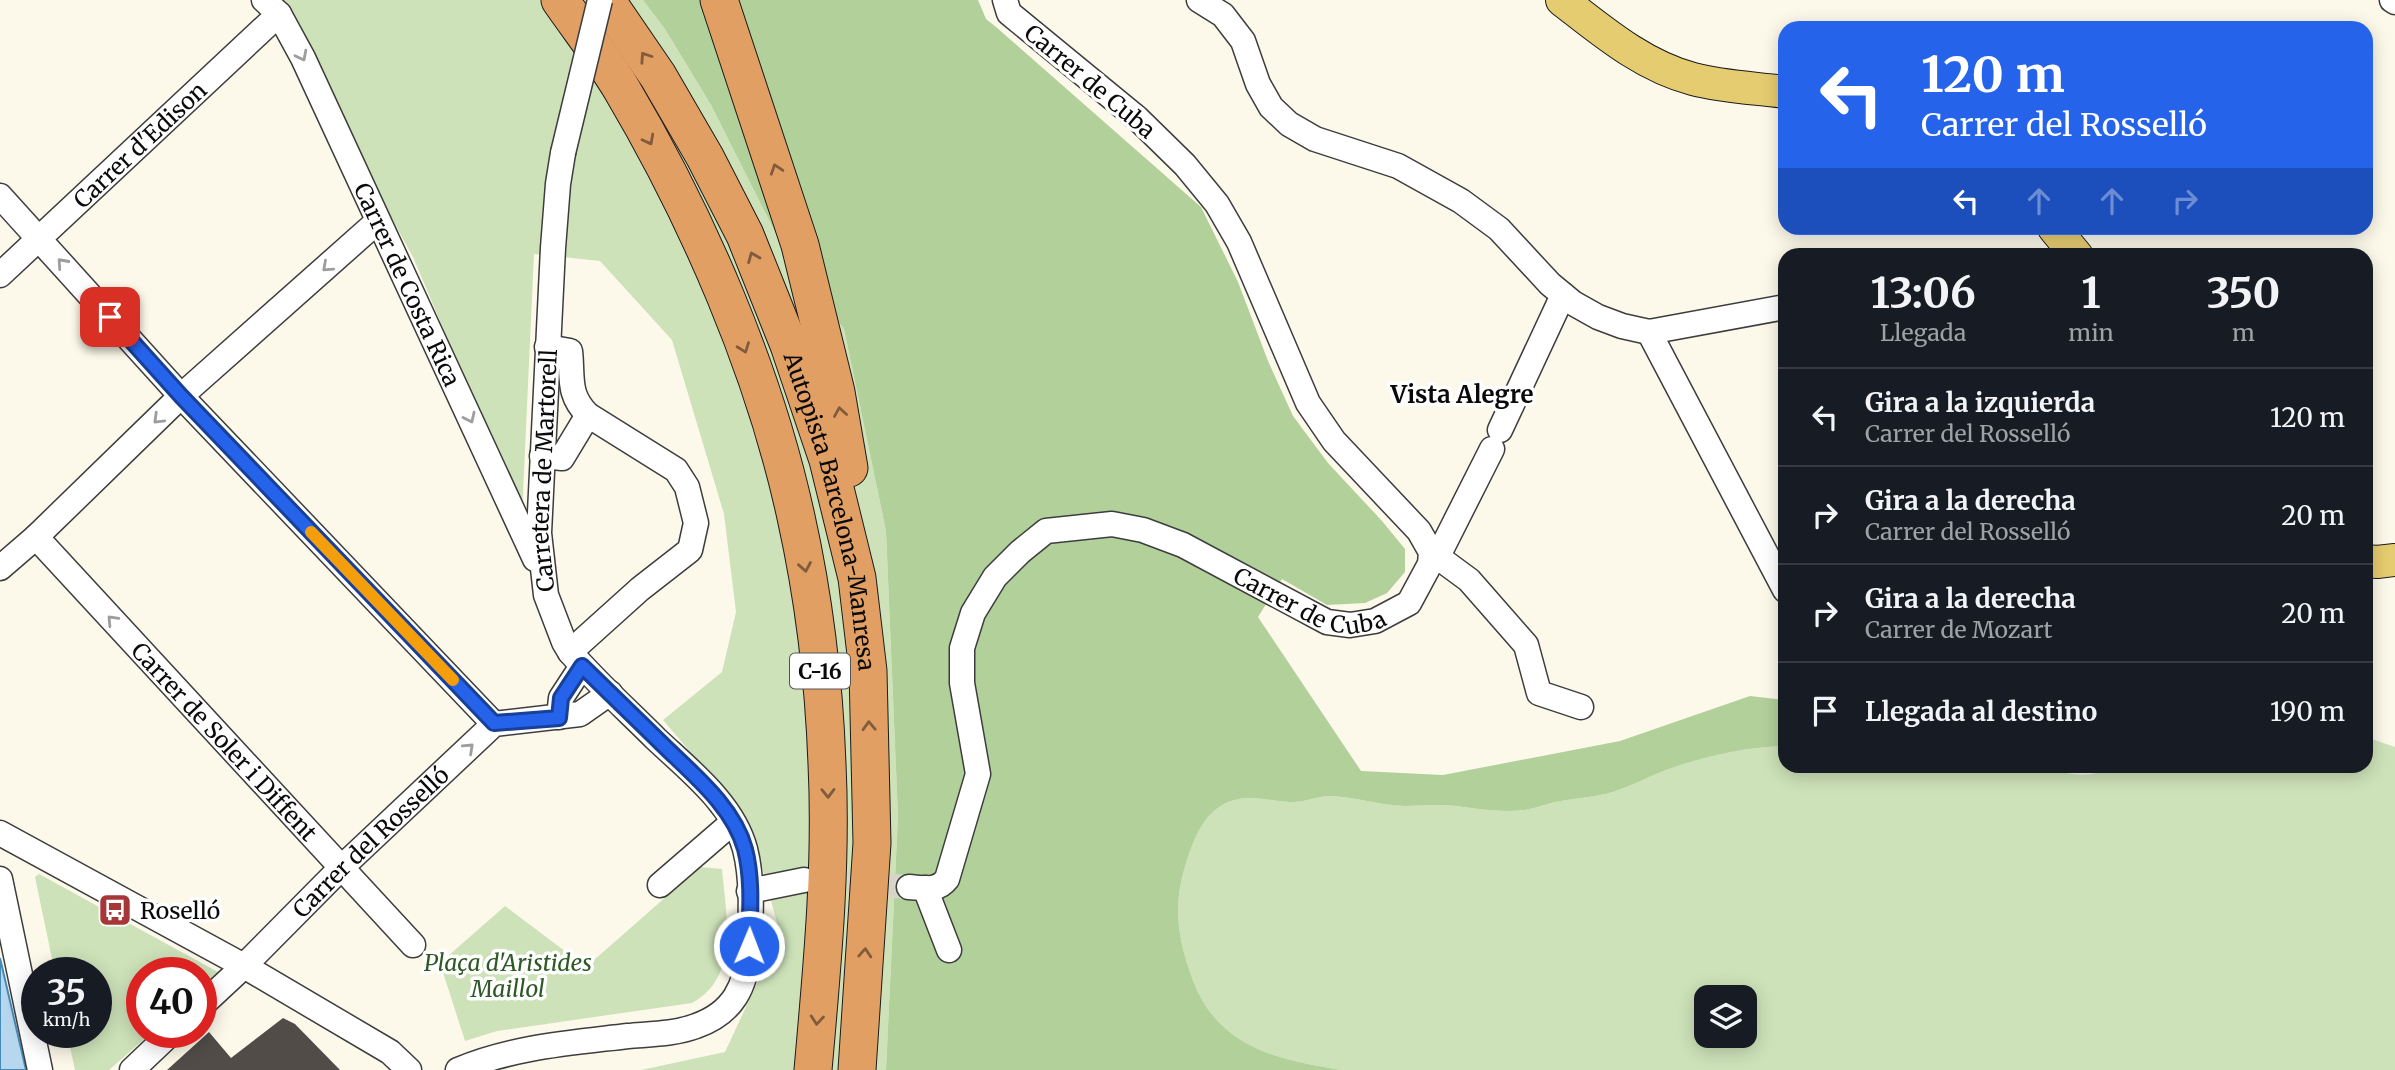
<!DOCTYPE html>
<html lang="es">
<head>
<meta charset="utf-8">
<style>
  :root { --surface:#171b24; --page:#20242c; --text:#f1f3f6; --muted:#9ea1a6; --line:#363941 }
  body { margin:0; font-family:Merriweather,serif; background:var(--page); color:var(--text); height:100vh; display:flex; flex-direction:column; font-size:26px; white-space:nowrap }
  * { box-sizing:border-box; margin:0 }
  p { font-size:23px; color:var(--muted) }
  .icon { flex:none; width:38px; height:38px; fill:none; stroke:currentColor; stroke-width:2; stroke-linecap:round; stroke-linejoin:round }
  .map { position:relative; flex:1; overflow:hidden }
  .drawer { position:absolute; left:1778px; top:248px; width:595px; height:525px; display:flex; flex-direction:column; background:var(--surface); border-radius:21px; box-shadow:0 4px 18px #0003 }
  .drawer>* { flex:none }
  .guide { position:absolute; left:1778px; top:21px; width:595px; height:214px; border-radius:21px; box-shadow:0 4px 18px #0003; background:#2563eb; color:#fff; overflow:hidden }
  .controls { position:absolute; left:1694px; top:985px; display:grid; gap:14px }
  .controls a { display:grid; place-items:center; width:63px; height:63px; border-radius:14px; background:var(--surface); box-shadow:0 4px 18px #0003; font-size:35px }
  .speed { position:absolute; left:21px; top:957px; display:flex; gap:14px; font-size:35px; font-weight:700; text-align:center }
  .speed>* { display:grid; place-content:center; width:91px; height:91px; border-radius:50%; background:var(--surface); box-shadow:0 4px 18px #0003; line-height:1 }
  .speed small { font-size:18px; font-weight:400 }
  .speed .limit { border:10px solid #d22; background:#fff; color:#111 }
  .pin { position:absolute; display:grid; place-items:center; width:60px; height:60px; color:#fff; margin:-30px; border-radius:14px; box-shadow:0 4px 10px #0006 }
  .me { position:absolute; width:77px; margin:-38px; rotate:1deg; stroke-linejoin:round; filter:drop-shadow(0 0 5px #0008) }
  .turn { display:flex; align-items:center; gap:24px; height:147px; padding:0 28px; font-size:32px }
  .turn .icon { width:91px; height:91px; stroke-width:2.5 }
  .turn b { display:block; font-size:49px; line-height:60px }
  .lanes { display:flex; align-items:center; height:66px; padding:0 28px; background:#0003; justify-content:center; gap:35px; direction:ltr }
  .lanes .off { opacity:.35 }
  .eta { display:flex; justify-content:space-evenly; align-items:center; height:119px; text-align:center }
  .eta b { font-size:42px; font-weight:700; line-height:49px }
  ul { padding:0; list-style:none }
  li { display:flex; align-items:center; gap:21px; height:98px; padding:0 28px; border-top:2px solid var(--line) }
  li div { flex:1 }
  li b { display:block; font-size:26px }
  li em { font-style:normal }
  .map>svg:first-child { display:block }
</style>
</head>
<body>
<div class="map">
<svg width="2395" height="1070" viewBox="0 0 2395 1070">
  <rect width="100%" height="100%" fill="#fcf9ea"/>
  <g fill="#cde2b9" fill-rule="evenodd">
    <path d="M271,0H643L665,29L711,105L782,246L844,329L886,531L898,816L886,1070H641L725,1052L780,934L753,834L733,802L663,720L722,672L736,612L724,514L672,340L600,261L534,254L522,515L413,257Z"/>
    <path d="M2366,737L2395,747V1070H1342C1275,1060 1215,1046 1191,975C1176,932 1173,901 1188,857C1196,834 1206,810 1231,801C1251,794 1269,801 1289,802C1304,803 1317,796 1330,796C1355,797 1379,805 1404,806C1421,806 1438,804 1456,806C1479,809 1502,813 1525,810C1537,808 1548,803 1561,801C1577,798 1596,797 1613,792C1631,786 1648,777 1666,770C1704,756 1744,747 1785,746V766H2045C2066,775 2092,780 2112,766H2366ZM1706,998H1745V1036H1706Z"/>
    <path d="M700,867L722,869C726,915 740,977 692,1003L497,1031L465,1041L440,963L505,906L586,967Z"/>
    <path d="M39,874L218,972L201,987V973H142V1032L151,1033L109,1070H75L67,1033L96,1032V973H55L35,877Z"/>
  </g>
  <path fill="#b1d09a" d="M643,0H978L986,19L996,27L1201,207L1238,282L1268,361L1293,416L1328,463L1382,521L1405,549V572L1387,593L1365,603L1327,605L1282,579L1258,617L1361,771L1443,775L1620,741L1750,696L1785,700V746C1744,747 1705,756 1666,770C1648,777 1631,786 1613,792C1596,797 1577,798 1561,801C1548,803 1537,808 1525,810C1502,813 1479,809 1456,806C1438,804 1421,806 1404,806C1379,805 1355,797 1330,796C1317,796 1304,803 1289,802C1269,801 1251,794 1231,801C1206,810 1196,834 1188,857C1173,901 1176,932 1191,975C1215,1046 1275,1060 1342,1070H886L898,816L886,531L844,329L782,246L711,105L665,29Z"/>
  <path fill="#b6d7ed" stroke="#468aba" stroke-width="2" d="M0,958L26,1070H0Z"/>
  <path fill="#514c48" d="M283,1018L295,1024L340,1070H167L209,1032L231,1058Z"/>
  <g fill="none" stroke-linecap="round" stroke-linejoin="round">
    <path stroke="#d8d5c8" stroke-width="24" stroke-dasharray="24 12" stroke-linecap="butt" d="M812,880L909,887"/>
    <defs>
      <g id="minor">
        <path id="s1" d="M264,0L279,14L303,58L535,559"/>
        <path d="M1199,0L1223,15L1243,41L1258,84L1271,107L1289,124L1315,139L1398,166L1461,201L1499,229L1550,284L1573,303L1598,317L1622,326L1649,332L1785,307"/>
        <path d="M2392,0L2395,2"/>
        <path d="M0,196L181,396L494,724"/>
        <path id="s2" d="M0,275L279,14"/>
        <path d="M1649,332L1785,590"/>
        <path d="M547,347L570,351C573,378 567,394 588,415L676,470L687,487L696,523L690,550L640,589L570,652"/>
        <path d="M1500,430L1563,295"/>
        <path d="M542,456L562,458L588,415"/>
        <path id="s3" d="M36,537L413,945"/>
        <path d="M1431,552L1469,580L1526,645L1539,693L1581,707"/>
        <path d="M1438,556L1492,449"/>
        <path d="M0,568L36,537L181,396L378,221"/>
        <path d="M559,717L561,698L582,666"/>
        <path d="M0,833L244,966L390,1052L409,1070"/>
        <path d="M0,879L40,1070"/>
        <path d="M660,885L733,822"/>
        <path id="s4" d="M909,887C924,888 937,892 947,879L978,774L962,683V648L973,613L995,577L1020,552L1046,531L1112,524L1143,530L1183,545L1327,622L1350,625L1375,621L1409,603L1430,564L1431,552L1419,531L1334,441L1308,403L1239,242L1217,204L1185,165L1137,118L1009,13L1005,0"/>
        <path d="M925,888L949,950"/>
        <path d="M749,891L804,880"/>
        <path id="s5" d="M201,1006L244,966L341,868L494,724L580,714L610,693"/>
        <path d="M132,1070L172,1032"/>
        <path id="s6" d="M458,1070C512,1047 570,1043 628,1036C650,1034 675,1034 696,1026C733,1013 746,987 749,949C751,918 753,880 745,849C733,804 689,770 656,739C627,710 597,683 570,652L564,642L546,595L539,533L553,248L558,184L563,153"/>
      </g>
      <g id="major">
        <path d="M1562,0C1602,31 1643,66 1693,79C1723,87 1755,88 1785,92"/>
        <path d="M2054,228L2077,256"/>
        <path d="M2366,561L2377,562L2395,560"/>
      </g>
      <g id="highway">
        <path d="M560,0C580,29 603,58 621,88C698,218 764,370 796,517C814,598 824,682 827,764C832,866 822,968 813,1070"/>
        <path id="s7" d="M606,0L658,76L705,157L745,235L789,345L828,460L857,578L868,671L872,843L857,1070"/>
        <path d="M719,0L800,245L836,392L849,468"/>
      </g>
    </defs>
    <use href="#minor" stroke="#3d3d3d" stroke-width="27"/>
    <use href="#major" stroke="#1b1b1b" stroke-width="34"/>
    <use href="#highway" stroke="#1b1b1b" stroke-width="39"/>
    <use href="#minor" stroke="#fff" stroke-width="24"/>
    <use href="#major" stroke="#e6cc70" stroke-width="32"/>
    <use href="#highway" stroke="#e19f64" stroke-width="37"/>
    <defs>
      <path id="minor-bridge" d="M563,153L600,0"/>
    </defs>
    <use href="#minor-bridge" stroke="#3d3d3d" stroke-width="27" stroke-linecap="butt"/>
    <use href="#minor-bridge" stroke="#fff" stroke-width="24"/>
  </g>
  <defs><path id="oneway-chevron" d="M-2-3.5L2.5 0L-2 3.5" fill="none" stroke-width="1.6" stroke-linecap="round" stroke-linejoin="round" transform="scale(1.75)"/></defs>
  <g stroke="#9d9d9d">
    <use href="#oneway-chevron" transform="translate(302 56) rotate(63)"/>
    <use href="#oneway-chevron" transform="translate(62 263) rotate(-132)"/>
    <use href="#oneway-chevron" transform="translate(327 267) rotate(138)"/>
    <use href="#oneway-chevron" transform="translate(470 418) rotate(65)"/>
    <use href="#oneway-chevron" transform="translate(158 419) rotate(136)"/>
    <use href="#oneway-chevron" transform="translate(112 620) rotate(-133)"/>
    <use href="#oneway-chevron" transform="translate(469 748) rotate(-43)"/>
  </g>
  <g stroke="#805c3c">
    <use href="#oneway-chevron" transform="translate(645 57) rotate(-124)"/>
    <use href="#oneway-chevron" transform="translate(649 140) rotate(62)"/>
    <use href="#oneway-chevron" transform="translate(776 169) rotate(-108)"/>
    <use href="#oneway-chevron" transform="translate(753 257) rotate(-112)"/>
    <use href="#oneway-chevron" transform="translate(744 348) rotate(70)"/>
    <use href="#oneway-chevron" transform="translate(840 412) rotate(-99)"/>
    <use href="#oneway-chevron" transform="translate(805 567) rotate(80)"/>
    <use href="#oneway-chevron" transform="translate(869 726) rotate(-92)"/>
    <use href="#oneway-chevron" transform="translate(828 793) rotate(89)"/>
    <use href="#oneway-chevron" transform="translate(865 953) rotate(-86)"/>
    <use href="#oneway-chevron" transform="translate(817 1020) rotate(95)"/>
  </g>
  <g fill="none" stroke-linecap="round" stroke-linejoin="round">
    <defs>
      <path id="route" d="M110,317L181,396L494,723L559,718L561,698L582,666C608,691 633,716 659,741C690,772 733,805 745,849C753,880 750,914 749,946"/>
    </defs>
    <use href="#route" stroke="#184099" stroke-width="18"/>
    <use href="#route" stroke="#2563eb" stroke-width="12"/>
    <path stroke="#f59e0b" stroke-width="12" d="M311,532L453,680"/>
  </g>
  <defs>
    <symbol id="bus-square" viewBox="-11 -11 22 22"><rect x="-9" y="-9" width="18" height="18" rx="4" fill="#a73639" stroke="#fff"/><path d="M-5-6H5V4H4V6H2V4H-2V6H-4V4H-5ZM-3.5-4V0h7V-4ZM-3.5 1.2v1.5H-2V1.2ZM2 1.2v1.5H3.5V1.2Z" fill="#fff"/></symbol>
  </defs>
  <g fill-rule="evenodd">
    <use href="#bus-square" x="96" y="891" width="38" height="38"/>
  </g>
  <g text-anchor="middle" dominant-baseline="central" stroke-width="7" stroke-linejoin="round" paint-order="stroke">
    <rect fill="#fff" stroke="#545454" stroke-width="2" x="790" y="653.5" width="60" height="35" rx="5"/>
    <g font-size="21" font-weight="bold" fill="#0a0a0a">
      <text x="820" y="671">C-16</text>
    </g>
    <g font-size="23" fill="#0a0a0a" stroke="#fff">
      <text transform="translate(1090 81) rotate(40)">Carrer de Cuba</text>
      <text stroke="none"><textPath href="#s2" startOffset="191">Carrer d'Edison</textPath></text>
      <text stroke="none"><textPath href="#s1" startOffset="320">Carrer de Costa Rica</textPath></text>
      <text stroke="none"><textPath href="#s6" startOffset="896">Carretera de Martorell</textPath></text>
      <text stroke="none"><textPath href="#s7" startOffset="564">Autopista Barcelona-Manresa</textPath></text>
      <text stroke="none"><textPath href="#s4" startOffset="707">Carrer de Cuba</textPath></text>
      <text stroke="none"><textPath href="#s3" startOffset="278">Carrer de Soler i Diffent</textPath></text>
      <text stroke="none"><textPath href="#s5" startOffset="236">Carrer del Rosselló</textPath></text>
    </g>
    <g font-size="23" fill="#0a0a0a" stroke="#fff" text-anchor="start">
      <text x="140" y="910">Roselló</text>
    </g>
    <g font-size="23" font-style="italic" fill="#2e5824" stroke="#fff">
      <text x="508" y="962">Plaça d'Aristides<tspan x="508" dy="26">Maillol</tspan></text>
    </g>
    <g font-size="24" font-weight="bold" fill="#0a0a0a" stroke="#fff">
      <text x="1462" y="394">Vista Alegre</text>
    </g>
  </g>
</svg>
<div class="controls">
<a><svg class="icon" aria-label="layers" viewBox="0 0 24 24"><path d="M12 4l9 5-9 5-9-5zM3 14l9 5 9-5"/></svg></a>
</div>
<div class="speed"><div>35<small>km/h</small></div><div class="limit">40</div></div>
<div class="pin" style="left:110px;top:317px;background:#d93025"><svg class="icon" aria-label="arrive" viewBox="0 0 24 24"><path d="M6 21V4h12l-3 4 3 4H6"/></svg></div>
<svg class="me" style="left:749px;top:946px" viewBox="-20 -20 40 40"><circle r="17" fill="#2563eb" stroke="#fff" stroke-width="3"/><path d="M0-11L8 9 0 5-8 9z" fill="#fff"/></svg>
<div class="guide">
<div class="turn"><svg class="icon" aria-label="left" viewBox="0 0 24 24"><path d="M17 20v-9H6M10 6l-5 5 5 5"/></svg><div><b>120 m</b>Carrer del Rosselló</div></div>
<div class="lanes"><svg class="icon" aria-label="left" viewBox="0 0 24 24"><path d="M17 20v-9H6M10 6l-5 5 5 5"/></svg><svg class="icon off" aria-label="ahead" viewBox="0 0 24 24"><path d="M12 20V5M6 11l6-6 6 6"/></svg><svg class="icon off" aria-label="ahead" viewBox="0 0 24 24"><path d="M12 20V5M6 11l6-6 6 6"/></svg><svg class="icon off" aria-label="right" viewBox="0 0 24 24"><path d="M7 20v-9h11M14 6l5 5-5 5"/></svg></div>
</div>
<section class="drawer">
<div class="eta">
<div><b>13:06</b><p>Llegada</p></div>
<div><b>1</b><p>min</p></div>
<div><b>350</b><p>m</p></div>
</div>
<ul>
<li><svg class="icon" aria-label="left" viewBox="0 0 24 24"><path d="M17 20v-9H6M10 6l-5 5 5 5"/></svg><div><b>Gira a la izquierda</b><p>Carrer del Rosselló</p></div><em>120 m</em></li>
<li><svg class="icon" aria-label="right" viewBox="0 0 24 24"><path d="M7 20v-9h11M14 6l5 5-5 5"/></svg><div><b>Gira a la derecha</b><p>Carrer del Rosselló</p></div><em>20 m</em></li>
<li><svg class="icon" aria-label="right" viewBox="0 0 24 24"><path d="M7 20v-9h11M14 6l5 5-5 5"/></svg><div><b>Gira a la derecha</b><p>Carrer de Mozart</p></div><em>20 m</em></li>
<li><svg class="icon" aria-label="arrive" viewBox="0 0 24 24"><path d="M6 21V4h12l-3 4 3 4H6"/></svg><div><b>Llegada al destino</b></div><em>190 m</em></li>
</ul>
</section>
</div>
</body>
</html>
